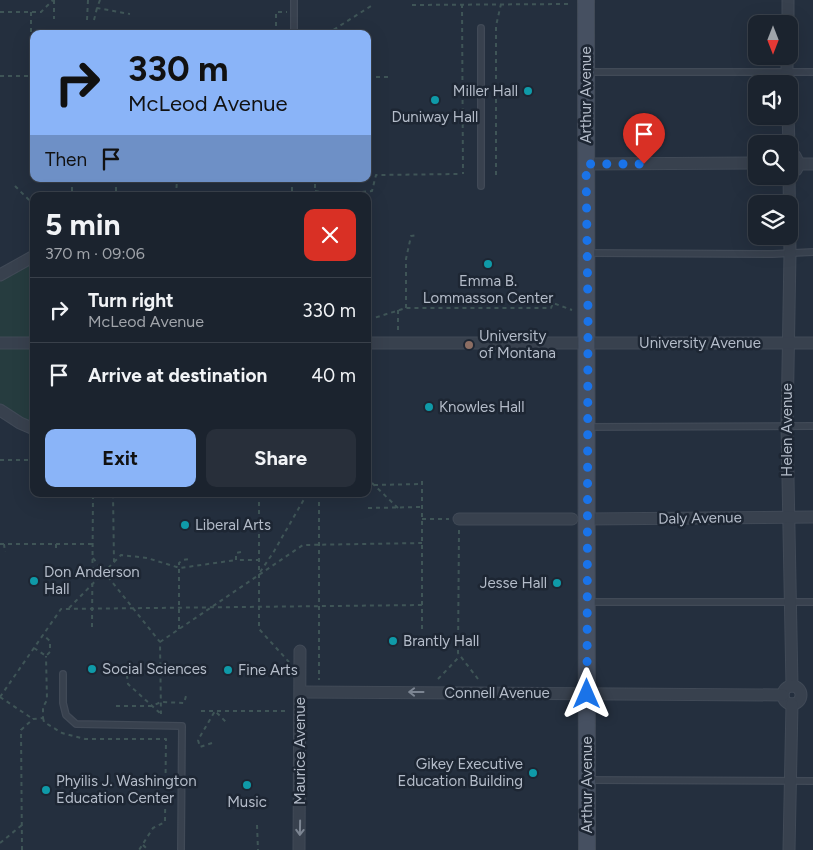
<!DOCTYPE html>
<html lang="en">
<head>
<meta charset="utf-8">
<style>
  :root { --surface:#1b232e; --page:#282f3a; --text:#f1f3f6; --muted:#a0a4aa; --line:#39404a; --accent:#8ab4f8 }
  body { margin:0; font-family:Figtree,sans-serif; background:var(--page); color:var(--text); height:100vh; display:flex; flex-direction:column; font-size:19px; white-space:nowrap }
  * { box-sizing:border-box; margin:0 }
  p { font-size:16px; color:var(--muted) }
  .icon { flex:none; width:28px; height:28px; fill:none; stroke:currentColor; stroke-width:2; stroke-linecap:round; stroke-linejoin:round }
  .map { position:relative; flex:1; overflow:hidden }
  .drawer { position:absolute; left:30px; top:192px; width:341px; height:305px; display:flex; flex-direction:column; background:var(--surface); border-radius:10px; box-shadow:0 5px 20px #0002,0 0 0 1px var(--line) }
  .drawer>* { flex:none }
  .banner { position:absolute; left:30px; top:30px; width:341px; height:152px; border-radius:10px; box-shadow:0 5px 20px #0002,0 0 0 1px var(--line); background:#8ab4f8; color:#111; overflow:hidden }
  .needle { width:32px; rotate:180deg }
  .tools { position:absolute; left:748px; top:15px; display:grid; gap:10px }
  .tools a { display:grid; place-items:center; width:50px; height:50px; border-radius:10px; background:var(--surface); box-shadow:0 5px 20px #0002,0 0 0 1px var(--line); font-size:25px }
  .pin { position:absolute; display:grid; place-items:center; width:42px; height:42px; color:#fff; margin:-51px -21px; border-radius:50% 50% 50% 0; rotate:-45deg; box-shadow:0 0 5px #0007 }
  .pin .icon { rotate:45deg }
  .me { position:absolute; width:55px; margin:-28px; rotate:0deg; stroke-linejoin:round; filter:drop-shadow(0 0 4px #0008) }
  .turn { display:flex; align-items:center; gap:18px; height:105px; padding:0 15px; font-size:22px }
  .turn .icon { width:65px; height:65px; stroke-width:2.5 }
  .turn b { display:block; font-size:35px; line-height:42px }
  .then { display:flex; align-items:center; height:48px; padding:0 15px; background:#0003; gap:10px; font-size:19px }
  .round { display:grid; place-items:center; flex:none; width:52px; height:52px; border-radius:10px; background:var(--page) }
  .head { display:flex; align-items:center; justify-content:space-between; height:85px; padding:0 15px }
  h1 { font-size:30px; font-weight:700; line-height:38px }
  .button { display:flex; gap:10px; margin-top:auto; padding:10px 15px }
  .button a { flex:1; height:58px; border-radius:10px; background:var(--accent); color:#111; font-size:20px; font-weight:700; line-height:58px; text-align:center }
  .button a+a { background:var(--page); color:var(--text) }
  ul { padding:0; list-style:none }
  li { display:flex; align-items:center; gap:15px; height:65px; padding:0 15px; border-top:1px solid var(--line) }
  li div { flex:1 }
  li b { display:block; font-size:19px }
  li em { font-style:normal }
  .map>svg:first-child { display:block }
</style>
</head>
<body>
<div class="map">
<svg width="813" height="850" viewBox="0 0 813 850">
  <rect width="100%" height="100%" fill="#242f3e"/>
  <path fill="#263c3f" d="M34,260V425L0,406V279Z"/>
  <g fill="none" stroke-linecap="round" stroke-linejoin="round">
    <defs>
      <g id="lane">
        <path d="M294,0V34"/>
        <path d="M481,28V186"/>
        <path d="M588,72H813"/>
        <path d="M589,253L773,254L813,252"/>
        <path d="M587,427L813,426"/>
        <path d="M587,602H813"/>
        <path d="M63,674V703L66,715L76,724L182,726L181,850"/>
        <path d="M589,780L813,781"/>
      </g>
      <g id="street">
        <path d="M788,24V0"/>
        <path d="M787,56V84"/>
        <path d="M788,116L789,144"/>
        <path d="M789,154L795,156L799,164L796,170L789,173"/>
        <path d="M586,164L756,163"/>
        <path d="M799,164H813"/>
        <path d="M789,173L790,253L787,426L792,686"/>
        <path d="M0,275L34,256"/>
        <path d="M0,343H34"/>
        <path d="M368,343H813"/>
        <path d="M0,410L20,423L34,429"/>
        <path d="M459,519H572"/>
        <path d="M587,519L813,517"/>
        <circle cx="792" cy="695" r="9"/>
        <path d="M301,692L783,695"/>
        <path d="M299,850L300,651"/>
        <path d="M789,850L792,704"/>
      </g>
      <path id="secondary" d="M586,0L587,850"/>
    </defs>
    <use href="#lane" stroke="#414a57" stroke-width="8"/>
    <use href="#street" stroke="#414a57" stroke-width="13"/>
    <use href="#secondary" stroke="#414a57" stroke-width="18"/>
    <g stroke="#3f5557" stroke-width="2" stroke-dasharray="4 4" stroke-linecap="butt">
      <path d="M54,0V19"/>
      <path d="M100,0L97,8L130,14"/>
      <path d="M462,4L463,174"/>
      <path d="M412,5L571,4"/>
      <path d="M0,12H41L53,0"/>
      <path d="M31,12V91"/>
      <path d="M87,20L88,0"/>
      <path d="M94,20L97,8"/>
      <path d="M276,34V12H287"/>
      <path d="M327,34L371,6"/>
      <path d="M0,76H34"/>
      <path d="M368,77H392"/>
      <path d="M496,175V26L501,4"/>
      <path d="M72,179V196"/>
      <path d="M116,179V196"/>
      <path d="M292,179V196"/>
      <path d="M15,186L34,205"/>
      <path d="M315,191L334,195L362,192L361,196"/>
      <path d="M362,192L372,191L376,175L458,174"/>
      <path d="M176,196L177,179"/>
      <path d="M315,196V179"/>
      <path d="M406,308V259L411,236L418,235"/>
      <path d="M398,310V333"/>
      <path d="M368,318H374L406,308H551L553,303L572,310"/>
      <path d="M368,425H371"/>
      <path d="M0,460H34"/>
      <path d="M372,483L398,508"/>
      <path d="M374,485L422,484"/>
      <path d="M259,494V629L289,662"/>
      <path d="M319,494V680"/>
      <path d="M368,508L422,507"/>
      <path d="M422,519H449"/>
      <path d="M459,530L458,653L478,679"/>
      <path d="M0,544H93"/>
      <path d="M4,544L5,552"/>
      <path d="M56,544V551"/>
      <path d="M241,552L236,553V560H259"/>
      <path d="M93,558L160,642L161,714"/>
      <path d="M114,562L121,555L147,558L180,568L236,560"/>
      <path d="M68,571L93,570"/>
      <path d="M260,572L273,553L307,494"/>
      <path d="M69,608L114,562L113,494"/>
      <path d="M92,627L93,494"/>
      <path d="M179,629V563L183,560L189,559"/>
      <path d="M422,629V479"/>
      <path d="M160,642L303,545L422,543"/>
      <path d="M34,648L46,656L50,652V641L43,635"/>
      <path d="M126,667L128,684L161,714"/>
      <path d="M438,679L460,656"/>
      <path d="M0,697L61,609L422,605"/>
      <path d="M0,697L33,719"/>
      <path d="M116,706H152L161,702L184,703L186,696L188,697"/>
      <path d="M201,711H288"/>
      <path d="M43,718L44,722L62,733L85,739H166L165,822L153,828L139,850"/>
      <path d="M212,743L200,747L198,740L215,711L228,724"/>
      <path d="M257,825L258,850"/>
      <path d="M0,843L22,825"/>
      <path d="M143,845L148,850"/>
      <path d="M22,850L21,730L33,719L43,718V707L47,700L46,656"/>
    </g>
    <use href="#lane" stroke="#38414e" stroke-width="5.5"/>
    <use href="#street" stroke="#38414e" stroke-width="11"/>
    <use href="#secondary" stroke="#465061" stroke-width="16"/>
  </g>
  <defs><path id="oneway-shaft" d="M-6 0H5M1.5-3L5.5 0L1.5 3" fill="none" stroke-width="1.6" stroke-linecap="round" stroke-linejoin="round" transform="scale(1.25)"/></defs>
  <g stroke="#7c8592">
    <use href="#oneway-shaft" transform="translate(416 692) rotate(-180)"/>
    <use href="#oneway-shaft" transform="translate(300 828) rotate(91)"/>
  </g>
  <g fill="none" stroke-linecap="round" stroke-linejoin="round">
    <path stroke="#1a73e8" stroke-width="9" stroke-dasharray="0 16.2" d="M587,694L588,314L586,164H644"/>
  </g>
  <g fill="#0f9aa8" stroke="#1d2633" stroke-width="2">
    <circle cx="528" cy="91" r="5"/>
    <circle cx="435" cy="100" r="5"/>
    <circle cx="488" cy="264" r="5"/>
    <circle cx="429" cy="407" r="5"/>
    <circle cx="185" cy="525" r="5"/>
    <circle cx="34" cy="581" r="5"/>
    <circle cx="557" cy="583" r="5"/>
    <circle cx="393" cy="641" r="5"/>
    <circle cx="92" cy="669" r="5"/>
    <circle cx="228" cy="670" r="5"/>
    <circle cx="533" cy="773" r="5"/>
    <circle cx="247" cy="785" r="5"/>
    <circle cx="46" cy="790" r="5"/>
  </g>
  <circle fill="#8d6e63" stroke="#1d2633" stroke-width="2" cx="469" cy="345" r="5"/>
  <g text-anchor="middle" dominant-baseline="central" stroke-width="5" stroke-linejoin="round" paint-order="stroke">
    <g font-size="15" fill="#b4bcc9" stroke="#1d2633" text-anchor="start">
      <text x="518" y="91" text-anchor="end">Miller Hall</text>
      <text x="435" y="117" text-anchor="middle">Duniway Hall</text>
      <text x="488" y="281" text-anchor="middle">Emma B.<tspan x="488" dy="17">Lommasson Center</tspan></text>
      <text x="479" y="336">University<tspan x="479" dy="17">of Montana</tspan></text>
      <text x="439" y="407">Knowles Hall</text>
      <text x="195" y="525">Liberal Arts</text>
      <text x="44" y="572">Don Anderson<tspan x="44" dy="17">Hall</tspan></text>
      <text x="547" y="583" text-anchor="end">Jesse Hall</text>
      <text x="403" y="641">Brantly Hall</text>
      <text x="102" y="669">Social Sciences</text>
      <text x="238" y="670">Fine Arts</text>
      <text x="523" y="764" text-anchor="end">Gikey Executive<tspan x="523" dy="17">Education Building</tspan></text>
      <text x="56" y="781">Phyilis J. Washington<tspan x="56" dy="17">Education Center</tspan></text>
      <text x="247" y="802" text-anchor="middle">Music</text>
    </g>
    <g font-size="15" fill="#b4bcc9" stroke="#1d2633">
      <text transform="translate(586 95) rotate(-90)">Arthur Avenue</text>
      <text x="700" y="343">University Avenue</text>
      <text transform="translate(787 430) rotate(-90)">Helen Avenue</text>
      <text transform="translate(700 518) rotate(-1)">Daly Avenue</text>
      <text x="497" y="693">Connell Avenue</text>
      <text transform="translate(300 751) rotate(-90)">Maurice Avenue</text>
      <text transform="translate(587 785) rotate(-90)">Arthur Avenue</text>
    </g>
  </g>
</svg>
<div class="tools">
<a><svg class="needle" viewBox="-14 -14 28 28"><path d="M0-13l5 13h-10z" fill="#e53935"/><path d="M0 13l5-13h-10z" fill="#a0a4aa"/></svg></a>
<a><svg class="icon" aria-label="sound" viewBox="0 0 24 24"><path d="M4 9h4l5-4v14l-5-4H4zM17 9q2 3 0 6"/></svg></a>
<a><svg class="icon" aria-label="search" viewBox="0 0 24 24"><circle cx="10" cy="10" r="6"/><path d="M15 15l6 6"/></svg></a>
<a><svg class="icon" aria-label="layers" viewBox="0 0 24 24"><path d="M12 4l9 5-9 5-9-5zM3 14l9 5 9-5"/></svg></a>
</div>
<div class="pin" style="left:644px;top:164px;background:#d93025"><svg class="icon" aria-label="arrive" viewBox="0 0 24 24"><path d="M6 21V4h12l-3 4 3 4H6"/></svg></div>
<svg class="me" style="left:587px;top:694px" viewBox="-20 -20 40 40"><path d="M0-17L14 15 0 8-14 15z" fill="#1a73e8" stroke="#fff" stroke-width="4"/></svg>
<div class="banner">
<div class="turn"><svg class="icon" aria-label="right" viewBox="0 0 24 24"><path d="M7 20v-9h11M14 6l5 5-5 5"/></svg><div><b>330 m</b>McLeod Avenue</div></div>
<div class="then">Then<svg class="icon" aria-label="arrive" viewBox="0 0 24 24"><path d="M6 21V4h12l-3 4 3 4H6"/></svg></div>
</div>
<section class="drawer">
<div class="head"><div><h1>5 min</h1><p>370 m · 09:06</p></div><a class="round" style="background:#d93025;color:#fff"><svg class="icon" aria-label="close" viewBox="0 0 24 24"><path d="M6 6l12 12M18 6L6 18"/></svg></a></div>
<ul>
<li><svg class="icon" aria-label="right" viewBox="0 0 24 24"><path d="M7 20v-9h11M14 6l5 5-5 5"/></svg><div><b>Turn right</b><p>McLeod Avenue</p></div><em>330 m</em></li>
<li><svg class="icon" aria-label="arrive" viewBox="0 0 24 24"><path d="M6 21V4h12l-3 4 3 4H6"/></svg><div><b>Arrive at destination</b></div><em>40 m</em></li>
</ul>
<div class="button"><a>Exit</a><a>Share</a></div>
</section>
</div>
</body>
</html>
